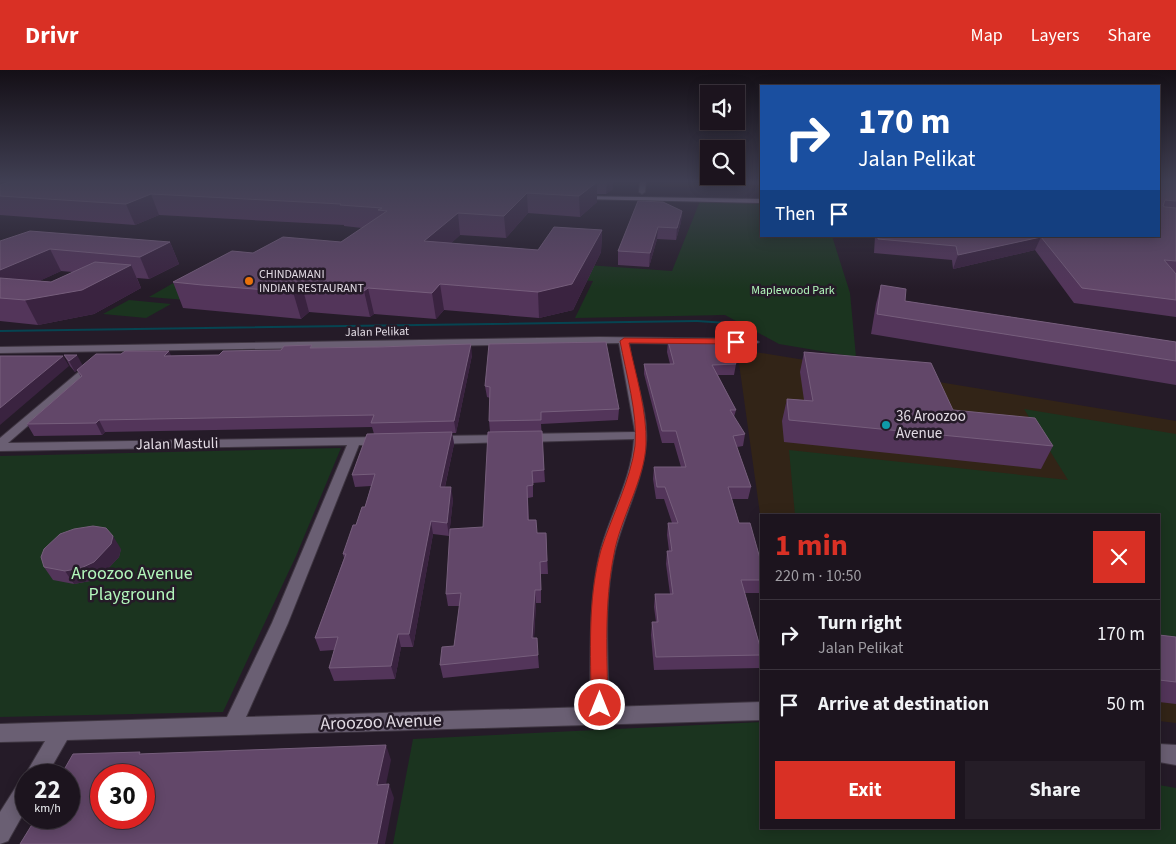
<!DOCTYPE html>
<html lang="en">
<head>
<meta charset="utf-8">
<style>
  :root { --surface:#1c141e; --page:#251d27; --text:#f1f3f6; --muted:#a09ea4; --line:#3a333c; --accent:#d93025 }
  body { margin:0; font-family:"Source Sans 3",sans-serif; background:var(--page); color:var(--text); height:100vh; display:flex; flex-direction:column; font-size:19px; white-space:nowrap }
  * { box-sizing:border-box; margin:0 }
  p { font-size:16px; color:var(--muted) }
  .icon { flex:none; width:28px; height:28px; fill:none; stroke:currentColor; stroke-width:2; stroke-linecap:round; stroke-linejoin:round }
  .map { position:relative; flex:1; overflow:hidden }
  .sheet { position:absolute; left:760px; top:444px; width:400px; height:315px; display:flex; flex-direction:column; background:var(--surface); border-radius:0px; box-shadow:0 2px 12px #0003,0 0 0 1px var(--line) }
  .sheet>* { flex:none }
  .banner { position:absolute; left:760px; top:15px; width:400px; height:152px; border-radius:0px; box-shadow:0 2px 12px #0003,0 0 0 1px var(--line); background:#1a4fa0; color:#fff; overflow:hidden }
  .tools { position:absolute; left:700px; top:15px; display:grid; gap:10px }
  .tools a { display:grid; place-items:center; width:45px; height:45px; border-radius:0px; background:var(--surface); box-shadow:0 2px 12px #0003,0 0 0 1px var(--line); font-size:25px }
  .speed { position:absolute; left:15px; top:694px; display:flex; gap:10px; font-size:25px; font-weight:700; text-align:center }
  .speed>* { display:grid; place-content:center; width:65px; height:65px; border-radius:50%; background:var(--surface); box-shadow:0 2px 12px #0003,0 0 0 1px var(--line); line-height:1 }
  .speed small { font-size:12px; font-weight:400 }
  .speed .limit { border:8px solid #d22; background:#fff; color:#111 }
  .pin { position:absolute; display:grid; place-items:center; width:42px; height:42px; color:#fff; margin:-21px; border-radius:10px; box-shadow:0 2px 8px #0006 }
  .me { position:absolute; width:55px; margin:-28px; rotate:0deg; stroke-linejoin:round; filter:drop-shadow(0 0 4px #0008) }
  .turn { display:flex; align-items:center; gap:18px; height:105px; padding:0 15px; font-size:22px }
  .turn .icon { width:65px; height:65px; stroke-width:2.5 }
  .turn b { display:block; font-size:35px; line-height:42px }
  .then { display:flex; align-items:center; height:48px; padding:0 15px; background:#0003; gap:10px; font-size:19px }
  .round { display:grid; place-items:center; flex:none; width:52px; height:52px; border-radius:0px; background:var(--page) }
  .summary { display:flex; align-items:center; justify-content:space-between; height:85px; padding:0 15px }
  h1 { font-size:30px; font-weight:700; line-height:38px; color:var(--accent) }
  .action { display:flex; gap:10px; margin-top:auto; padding:10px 15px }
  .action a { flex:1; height:58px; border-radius:0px; background:var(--accent); color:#fff; font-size:20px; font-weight:700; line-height:58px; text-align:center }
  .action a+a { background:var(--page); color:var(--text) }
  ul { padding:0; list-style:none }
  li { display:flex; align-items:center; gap:15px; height:70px; padding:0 15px; border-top:1px solid var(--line) }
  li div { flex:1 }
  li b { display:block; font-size:19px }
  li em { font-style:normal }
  header { display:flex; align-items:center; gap:30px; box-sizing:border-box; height:70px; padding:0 25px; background:var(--accent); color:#fff }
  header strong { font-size:24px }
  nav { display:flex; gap:28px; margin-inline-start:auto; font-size:18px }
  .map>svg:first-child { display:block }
</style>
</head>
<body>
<header>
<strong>Drivr</strong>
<nav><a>Map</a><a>Layers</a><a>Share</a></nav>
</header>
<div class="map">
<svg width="1176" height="774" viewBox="0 0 1176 774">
  <rect width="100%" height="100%" fill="#251b28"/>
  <g fill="#322417">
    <path d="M666,111H761V118L660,117Z"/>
    <path d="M737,279L1176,351V653L1159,651V445H761V451Z"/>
  </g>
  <g fill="#1b341f">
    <path d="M700,131L761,132V166H832L850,223L856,287L779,274L725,245L575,248L593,211L548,207L559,193L672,201Z"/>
    <path d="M196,200L186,230L149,227Z"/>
    <path d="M129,230L171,234L146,248L103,244Z"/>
    <path d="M1024,339L1176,364V572L1159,570V445H795L789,380L1068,410Z"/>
    <path d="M341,378L296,486L223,642L0,647V386Z"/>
    <path d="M761,652V758H1159V715L1176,718V774H393L413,669Z"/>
  </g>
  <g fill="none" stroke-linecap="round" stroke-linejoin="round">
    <path fill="#064451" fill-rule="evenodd" d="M697,250L727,252L729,253L727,254L697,252L0,262V260Z"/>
    <defs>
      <g id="street">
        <path d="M640,111H646L645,122L642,124L639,122Z"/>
        <path d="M599,267L754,269L759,272L754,275L629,273C633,307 649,340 646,374C643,411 624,445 615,481C603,532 608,585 609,637L761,632V650L67,670L47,705H26V709L25,705L45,671L0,672V654L227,647L272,553L347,375L0,381V368L88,294H96L97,296L8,373L380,367L386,371L380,375H359L288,553L246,647L590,637C591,585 588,533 600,482C610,444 632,409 634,369L525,372L519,368L525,364L635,362L619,273L0,283V277Z"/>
        <path d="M505,365L511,369L509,372L437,374L431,370L437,366Z"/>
        <path d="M1159,674L1176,675V695L1159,692Z"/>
        <path d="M26,709V739L8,771L0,774V742L19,712Z"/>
      </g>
      <path id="secondary" d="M579,126L761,129V133L581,129Z"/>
    </defs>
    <use href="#street" stroke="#3f3642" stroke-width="2"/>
    <use href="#secondary" stroke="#3f3642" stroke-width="2"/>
    <use href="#street" fill="#6a5f73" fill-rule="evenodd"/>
    <use href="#secondary" fill="#9583a3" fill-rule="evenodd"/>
  </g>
  <g fill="#53355a" fill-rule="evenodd">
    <path d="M0,111H619H613V119L606,124H597V132L580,147L528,143L506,168L460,165L451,173L538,180L602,160L601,182L573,240L539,248L444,240L436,249L374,244L370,247L309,242L301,249L183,238L173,212L253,183L341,172L362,158L344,156V155L159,145L135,155L0,145V115L8,112L0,113Z"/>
    <path d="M705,111H761V115Z"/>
    <path d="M1159,111H1176V247L1074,233L1035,180L953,199L952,190L874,183L875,166H1159Z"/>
    <path d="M682,141L681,152L676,170L657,169L649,197L618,195V181Z"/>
    <path d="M0,171L170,172L179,194L149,209L137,208L141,218L94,244L38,255L0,251ZM61,201L73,202L51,212L39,211Z"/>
    <path d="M881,215L905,231L1176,272V315L871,264L876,234Z"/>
    <path d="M668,271L736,294L734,305H718L736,340L734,347L745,364L743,376L737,377L751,417L748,429H732L739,453L761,492V523H745L761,580V592L760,598L654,600L651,565L652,552H656L654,537L655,524H670L666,494L667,481H669L667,465L668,453H672L664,429H656L653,409L654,397H681L674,373H662L644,304V294H670L667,282Z"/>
    <path d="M312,278L472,285L456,363H452L454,374L445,417L453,429L449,466L433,464L413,577H401L395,609L334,611L329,598L334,580L320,581L315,568L344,488L343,484L365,437L371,416L355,417L352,405L374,364L372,357L105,362L102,365L34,366L27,354L81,307L77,300L75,302L70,296L64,285L82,295L171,286L219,285L281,280Z"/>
    <path d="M804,282L953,340L1053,376L1041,399L784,372L782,351L787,329L804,330L800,302Z"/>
    <path d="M485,316L619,339L618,350L541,354L545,412L533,413V427L528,428L529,450L537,463H546L548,504H541V533H536L534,568L538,585L539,598L443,608L440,595L454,576L460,536H448L446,524L483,457L490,362L489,351L490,328L487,327Z"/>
    <path d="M121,479L119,487L102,505L90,511L74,514L53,510L44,497Z"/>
    <path d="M1159,565L1176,567V634L1159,632Z"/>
  </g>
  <g fill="#3a2340">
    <path d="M0,111H33L0,113Z"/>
    <path d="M607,111H613V119L606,124Z"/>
    <path d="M597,112V132L580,147L579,126Z"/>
    <path d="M527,123L528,143L506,168L504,146Z"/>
    <path d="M151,124L159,145L135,155L126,134Z"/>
    <path d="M682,141L681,152L676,170L677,158Z"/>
    <path d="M458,143L460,165L428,195L424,171Z"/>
    <path d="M658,157L657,169L649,197L650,183Z"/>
    <path d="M602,160L601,182L573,240L539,248L538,222Z"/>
    <path d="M1041,167L1035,180L953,199L958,185Z"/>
    <path d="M170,172L179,194L149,209L140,187Z"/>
    <path d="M50,179L61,201L3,228H0V200Z"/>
    <path d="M131,195L141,218L94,244L38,255L25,230Z"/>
    <path d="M440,214L444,240L436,249L432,223Z"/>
    <path d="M302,216L309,242L301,249L293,222Z"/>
    <path d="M368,218L374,244L370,247L364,221Z"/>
    <path d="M471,274L472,285L456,363L454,351Z"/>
    <path d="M169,281L174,292L164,286Z"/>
    <path d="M77,285L83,296L75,302L69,291Z"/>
    <path d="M63,286L69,296L0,355V338Z"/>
    <path d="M99,350L105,362L102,365L96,353Z"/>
    <path d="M452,362L454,374L442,430L440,417Z"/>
    <path d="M451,417L453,429L449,466L447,453Z"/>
    <path d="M431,451L433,464L413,577L409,564Z"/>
    <path d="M113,466L121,479L119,487L102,505L90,511L74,514L65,501Z"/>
    <path d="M535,520L536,533L533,581L532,568Z"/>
    <path d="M398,564L401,577L395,609L391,596Z"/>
    <path d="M386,675L391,690L383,729L377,715Z"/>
    <path d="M389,714L394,728L385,774H377Z"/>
  </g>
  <g fill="#624769" stroke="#765e7c" fill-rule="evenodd">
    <path d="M13,111H568L597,112L579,126L527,123L504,146L458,143L424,171L538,180L554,157L602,160L572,214L538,222L440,214L432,223L368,218L364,221L302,216L293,222L202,215L173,212L232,181L253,183L283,167L341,172L387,141L378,140L382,138L340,135L341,134L151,124L126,134L0,126V115Z"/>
    <path d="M1159,111H1176V131L1165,130L1163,136L1165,137L1176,138V191L1164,190L1176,204V230L1082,218L1041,167L958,185L956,176L878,169V166H1159Z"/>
    <path d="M638,131L663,132L682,141L677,158L658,157L650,183L618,181Z"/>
    <path d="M30,161L170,172L140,187L50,179L0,200V171Z"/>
    <path d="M95,192L131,195L82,220L25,230L0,228V208L51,212Z"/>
    <path d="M881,215L906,219L905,231L1176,272V291L877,244Z"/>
    <path d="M724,270L736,294L712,295L736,340H730L745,364L733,366L751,417H728L739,453H750L761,492V510H741L761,580V585L656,587L652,552H658L655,524H673L667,481H672L668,453H678L665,417H657L654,397H686L676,361H662L644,294H674L668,271Z"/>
    <path d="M606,272L619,339L541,342V350L489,351L490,317L485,316L489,274Z"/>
    <path d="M471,274L454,351L371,353L374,345L99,350L96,353L27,354L82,306L77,300L96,284H121L125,281H169L164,286L219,285L223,281L281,280L284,276L312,275L310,278L378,277Z"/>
    <path d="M804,282L931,293L953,340L1035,348L1053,376L789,350L787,329L813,331Z"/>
    <path d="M64,285H77L69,291Z"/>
    <path d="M0,286H63L0,338Z"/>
    <path d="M542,361L544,400L532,401L533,415L527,416L528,450H536L537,463H546L547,491L540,492L541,520H535L532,568H537L538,585L440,595L442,577L454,576L461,523L446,524L450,459L483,457L488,362Z"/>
    <path d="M452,362L440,417H451L447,453L431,451L409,564H398L391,596L329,598L338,567L315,568L346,484H343L353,455H356L362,437H365L375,404L352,405L367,364Z"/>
    <path d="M93,456L106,458L113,466L111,474L94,492L81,498L65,501L44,497L41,487L44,479L60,464L74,459Z"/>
    <path d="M1159,565L1176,567V612L1159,610Z"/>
    <path d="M386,675L377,715L389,714L377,774H20L36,748H69V705H61L73,684L140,682L139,684ZM101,705H144V748H101Z"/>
  </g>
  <linearGradient id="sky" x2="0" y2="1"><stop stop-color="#140f16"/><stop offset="0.51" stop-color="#403f53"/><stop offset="1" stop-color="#403f53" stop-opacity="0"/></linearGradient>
  <rect width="1176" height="219" fill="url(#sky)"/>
  <path fill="#d93025" stroke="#8d1f18" d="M624,268L736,269L740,272L736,274L629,273C636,306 647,341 646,374C645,409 620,449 614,484C604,534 607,584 608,635L606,641L600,643L594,641L591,635C591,584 587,530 601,480C611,448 631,409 635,376C638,344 626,303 620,271Z"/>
  <circle fill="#e8710a" stroke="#251b28" stroke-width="2" cx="249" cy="211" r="5"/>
  <circle fill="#0f9aa8" stroke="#251b28" stroke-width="2" cx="886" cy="355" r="5"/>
  <g text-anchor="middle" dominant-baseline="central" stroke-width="5" stroke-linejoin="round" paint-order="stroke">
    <g font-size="12" fill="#e2dbe4" stroke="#251b28" text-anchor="start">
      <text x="259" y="204">CHINDAMANI<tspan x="259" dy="14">INDIAN RESTAURANT</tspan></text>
    </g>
    <g font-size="12" fill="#b3f8bc" stroke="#251b28">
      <text x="793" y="220">Maplewood Park</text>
    </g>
    <g font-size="12" fill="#e2dbe4" stroke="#251b28">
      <text transform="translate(377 262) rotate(-1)">Jalan Pelikat</text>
    </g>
    <g font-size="15" fill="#e2dbe4" stroke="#251b28" text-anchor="start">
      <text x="896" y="346">36 Aroozoo<tspan x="896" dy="17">Avenue</tspan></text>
    </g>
    <g font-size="15" fill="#e2dbe4" stroke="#251b28">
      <text transform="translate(177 374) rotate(-1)">Jalan Mastuli</text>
    </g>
    <g font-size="18" fill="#b3f8bc" stroke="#251b28">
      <text x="132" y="503">Aroozoo Avenue<tspan x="132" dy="21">Playground</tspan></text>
    </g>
    <g font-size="18" fill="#e2dbe4" stroke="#251b28">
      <text transform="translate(381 652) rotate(-2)">Aroozoo Avenue</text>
    </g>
  </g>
</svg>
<div class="tools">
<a><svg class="icon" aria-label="sound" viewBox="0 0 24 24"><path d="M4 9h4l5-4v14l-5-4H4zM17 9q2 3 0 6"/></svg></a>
<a><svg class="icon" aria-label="search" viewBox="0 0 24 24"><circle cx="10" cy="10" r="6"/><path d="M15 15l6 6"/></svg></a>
</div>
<div class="speed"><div>22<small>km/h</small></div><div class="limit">30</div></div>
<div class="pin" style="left:736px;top:272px;background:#d93025"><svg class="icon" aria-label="arrive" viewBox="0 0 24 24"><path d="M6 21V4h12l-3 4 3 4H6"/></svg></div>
<svg class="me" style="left:600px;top:635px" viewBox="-20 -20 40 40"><circle r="17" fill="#d93025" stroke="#fff" stroke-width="3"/><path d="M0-11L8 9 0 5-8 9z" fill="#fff"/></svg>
<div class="banner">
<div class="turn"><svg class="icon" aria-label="right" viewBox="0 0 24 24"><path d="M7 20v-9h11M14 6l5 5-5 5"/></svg><div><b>170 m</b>Jalan Pelikat</div></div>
<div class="then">Then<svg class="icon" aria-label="arrive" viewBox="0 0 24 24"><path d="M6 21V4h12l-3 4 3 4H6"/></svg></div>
</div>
<section class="sheet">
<div class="summary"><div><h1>1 min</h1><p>220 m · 10:50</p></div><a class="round" style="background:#d93025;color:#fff"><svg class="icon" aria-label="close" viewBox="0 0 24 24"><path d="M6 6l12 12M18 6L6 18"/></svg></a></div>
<ul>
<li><svg class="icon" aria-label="right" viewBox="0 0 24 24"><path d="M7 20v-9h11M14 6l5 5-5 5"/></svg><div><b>Turn right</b><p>Jalan Pelikat</p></div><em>170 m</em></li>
<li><svg class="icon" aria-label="arrive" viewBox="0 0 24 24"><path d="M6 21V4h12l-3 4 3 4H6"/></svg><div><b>Arrive at destination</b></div><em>50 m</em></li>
</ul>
<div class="action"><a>Exit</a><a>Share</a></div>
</section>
</div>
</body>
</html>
